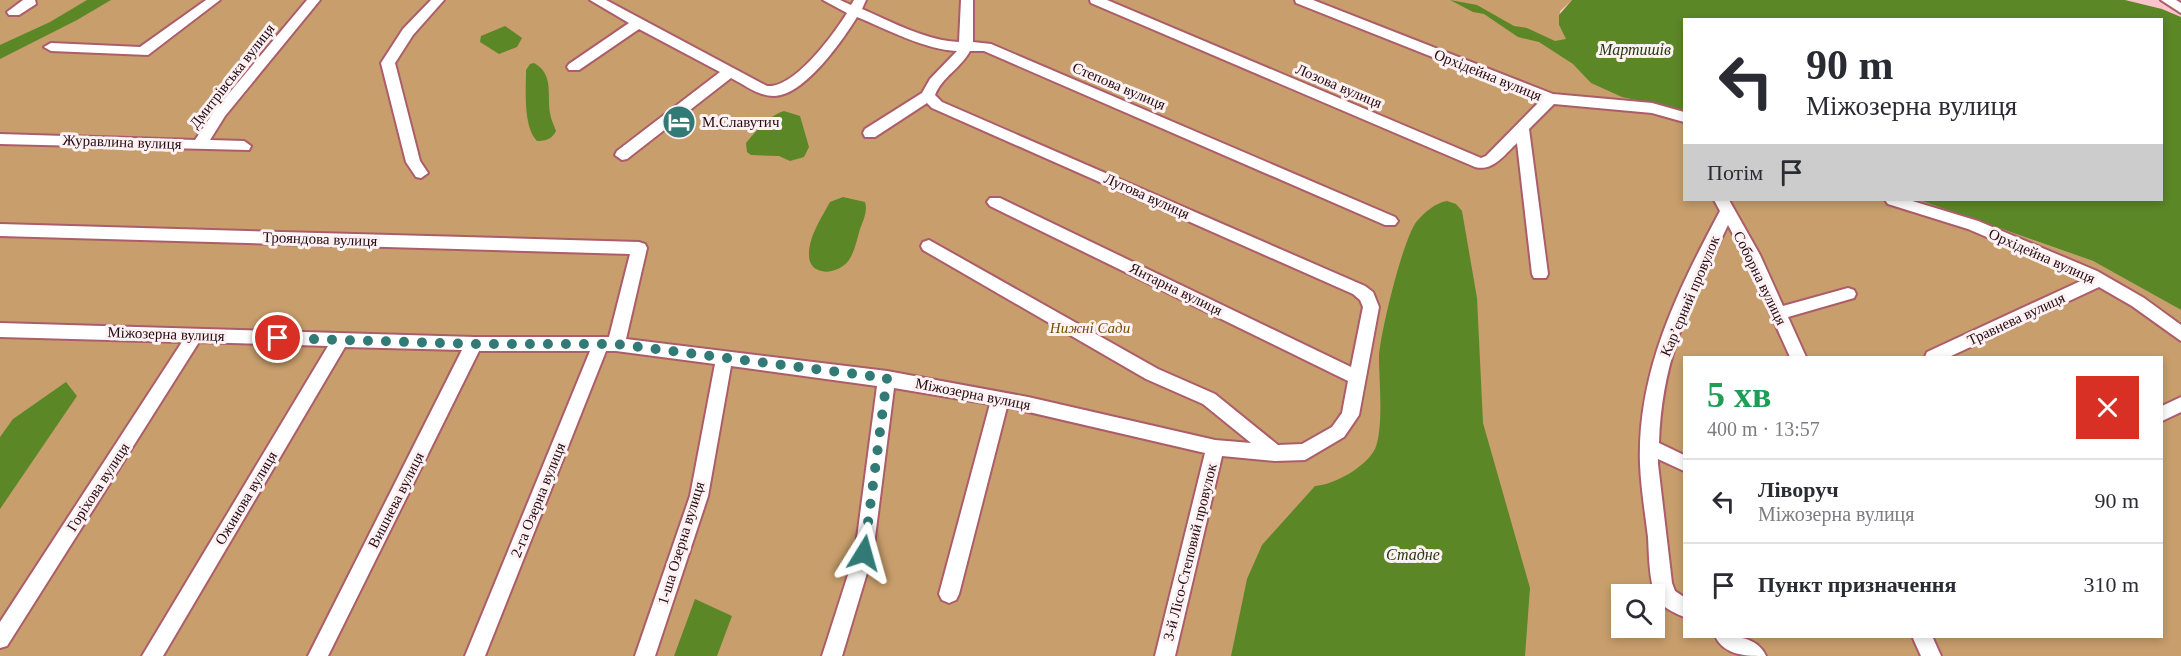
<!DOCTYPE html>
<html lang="uk">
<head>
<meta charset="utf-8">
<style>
  :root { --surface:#fff; --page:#f2f2f3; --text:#2b2b33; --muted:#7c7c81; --line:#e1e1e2 }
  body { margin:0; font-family:Georgia,serif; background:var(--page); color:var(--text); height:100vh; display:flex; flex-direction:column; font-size:22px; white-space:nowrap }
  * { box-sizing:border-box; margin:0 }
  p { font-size:20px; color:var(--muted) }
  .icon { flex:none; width:33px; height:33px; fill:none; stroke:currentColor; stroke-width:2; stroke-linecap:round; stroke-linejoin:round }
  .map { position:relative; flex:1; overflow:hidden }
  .panel { position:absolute; left:1683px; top:356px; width:480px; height:282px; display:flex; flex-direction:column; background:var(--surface); border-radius:0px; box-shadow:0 3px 9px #0003 }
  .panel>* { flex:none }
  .top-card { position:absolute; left:1683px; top:18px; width:480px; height:183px; border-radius:0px; box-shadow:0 3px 9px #0003; background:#fff; color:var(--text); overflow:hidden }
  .controls { position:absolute; left:1611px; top:584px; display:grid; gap:12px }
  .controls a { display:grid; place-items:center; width:54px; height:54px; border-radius:0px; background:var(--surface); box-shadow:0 3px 9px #0003; font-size:30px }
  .pin { position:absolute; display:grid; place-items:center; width:51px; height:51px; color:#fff; margin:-26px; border:3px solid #fff; border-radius:50%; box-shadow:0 2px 6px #0007 }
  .me { position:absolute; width:66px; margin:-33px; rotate:8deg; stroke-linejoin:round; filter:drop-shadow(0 0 4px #0008) }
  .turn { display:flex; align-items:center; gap:21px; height:126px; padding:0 24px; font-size:27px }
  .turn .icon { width:78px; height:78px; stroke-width:2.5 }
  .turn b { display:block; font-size:42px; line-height:51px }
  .then { display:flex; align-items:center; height:57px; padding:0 24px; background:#0003; gap:12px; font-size:22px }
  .round { display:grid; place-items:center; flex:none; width:63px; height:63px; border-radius:0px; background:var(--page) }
  .headline { display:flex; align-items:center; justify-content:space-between; height:102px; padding:0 24px }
  h1 { font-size:36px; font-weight:800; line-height:45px; color:#1e9e55 }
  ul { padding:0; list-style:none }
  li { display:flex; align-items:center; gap:18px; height:84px; padding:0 24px; border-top:2px solid var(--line) }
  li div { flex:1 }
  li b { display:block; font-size:22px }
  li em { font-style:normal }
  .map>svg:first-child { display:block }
</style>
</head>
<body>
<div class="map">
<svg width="2181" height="656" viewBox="0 0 2181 656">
  <rect width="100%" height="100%" fill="#fac4ca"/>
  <path fill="#c89e6c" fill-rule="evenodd" d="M0,0H1572L1560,11L1559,25L1591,83L1684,110V200H1919L2093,261L2181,310V656H0ZM1684,357H2162V636H1684ZM1622,594H1654V627H1622Z"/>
  <g fill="#5c8727">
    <path d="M87,0H111L77,20L0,59V45L50,22Z"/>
    <path d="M1450,0L1477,5L1514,26L1527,28L1555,41L1566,39L1559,25V15L1572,0H2125L2162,9L2181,17V310L2093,261L1919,200H2162V20H1684V110L1622,97L1591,83L1573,64L1539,42L1518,37L1484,14L1473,12Z"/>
    <path d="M505,26L522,38L517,47L499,54L480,42L481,36Z"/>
    <path d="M534,63C554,74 547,94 550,113C551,120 554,125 556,131C552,139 546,141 537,141C523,127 526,89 526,70L530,64Z"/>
    <path d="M784,111L800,116L809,147L804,157L790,161L779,156L751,155L747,152L746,143C756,131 768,116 784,111Z"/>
    <path d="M843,197L865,202C868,211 863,221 860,229C857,239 855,251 849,260C839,275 808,278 809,254C809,236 822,217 830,202Z"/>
    <path d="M1447,201L1456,204L1462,211L1477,298L1483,423L1530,588L1525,656H1231L1247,579L1262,545L1315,486C1334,485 1366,467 1375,449C1384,428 1379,381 1379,357C1380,334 1403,238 1417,221C1425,212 1435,203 1447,201Z"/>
    <path d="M66,382L77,396L0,509V437L13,419Z"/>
    <path d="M695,599L732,616L717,656H674Z"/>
  </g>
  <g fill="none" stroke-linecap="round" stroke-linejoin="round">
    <defs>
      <g id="minor">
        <path d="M23,0H35L36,4L19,15H9L7,12Z"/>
        <path d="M206,0H220L148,55L51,51L44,47L51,43L140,47Z"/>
        <path d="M307,0H320L225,116L210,140L244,141L251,146L249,150L0,144V134L195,140L215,110Z"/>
        <path d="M431,0H444L413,35L395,63L420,161L428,173L421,178L416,177L406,162L381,63L403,29Z"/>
        <path d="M590,0H606L767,86C794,89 834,34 847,13L823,0H840L851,5L854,0H866L862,9C892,22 927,41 959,42L961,0H973V42L991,44L1395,217L1398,221L1395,225H1385L984,51H970C961,68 942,77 935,95L942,102L1365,286L1373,292L1379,307L1359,415L1344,437L1305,460L1275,461L1222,456L1175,656H1155L1205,453L1007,407L959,594L956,600L949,603L942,600L939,594L990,404L894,388L873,553L842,656H822L855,553L877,386L731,366L708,496L655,656H635L690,496L715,364L616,351H606L485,656H465L590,351H479L328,656H308L462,350L345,347L163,656H142L328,346L199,342L7,646L0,648V622L182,342L0,337V323L474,337H609L630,254L0,236V224L639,242L645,244L647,248L626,339L887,371L1028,397L1215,440L1251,443L1203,404L1146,379L923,250L921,246L923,242L929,240L1158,369L1215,394L1278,445L1302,444L1332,427L1342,413L1348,381L990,206L987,202L990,198H1000L1351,367L1363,307L1360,300L1353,294L932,108L927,103L875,137H865L863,133L865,129L922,93L930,79L957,51C926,50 886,29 857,17C843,40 804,96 774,96C758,96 745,85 731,78L627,159L622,160L615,155L617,151L720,72L639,29L579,70H569L567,67L569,64L629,23Z"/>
        <path d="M1090,0H1107L1481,158L1486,156L1541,100L1296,3L1295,0H1313L1553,94L1652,103L1684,112V122L1652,113L1554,104L1529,129L1548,274L1546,278H1534L1532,274L1517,143C1505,154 1493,172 1475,167L1091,3Z"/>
        <path d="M2161,0H2176L2181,3V13Z"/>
        <path d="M1714,200H1729L1760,255L1783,306L1848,288L1854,290L1856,294L1854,298L1788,317L1806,357H1790L1744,255L1728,225C1691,302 1662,355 1659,443L1684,455V471L1658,459V464L1672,583L1675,591L1684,597V617C1677,614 1666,609 1660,603C1649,591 1649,554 1648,537C1645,513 1641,488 1640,464C1637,371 1678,290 1720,211Z"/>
        <path d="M1885,200H1909L1978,221L2097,271L2144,298L2181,325V341L2132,306L2099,287L1949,357H1925L1927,352L2085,279L1968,229L1888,204Z"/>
        <path d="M2181,397V412L2162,421V406Z"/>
        <path d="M1715,636C1734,636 1757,636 1766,656C1747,656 1724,656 1715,636Z"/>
        <path d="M1912,636H1932L1941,656H1921Z"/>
      </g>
    </defs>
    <use href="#minor" stroke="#ac5d6a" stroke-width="4"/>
    <use href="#minor" fill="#fff" fill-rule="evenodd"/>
  </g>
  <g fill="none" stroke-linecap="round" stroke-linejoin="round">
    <path stroke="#317a76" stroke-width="10" stroke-dasharray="0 18" d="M278,338L474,344H616L887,378L864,553"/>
  </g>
  <defs>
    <symbol id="hotel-disc" viewBox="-11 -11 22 22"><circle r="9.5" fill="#317a76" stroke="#fcf2f3"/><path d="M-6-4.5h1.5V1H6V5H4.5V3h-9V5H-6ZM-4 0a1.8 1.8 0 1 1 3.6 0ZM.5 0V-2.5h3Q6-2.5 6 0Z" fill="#fff"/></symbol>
  </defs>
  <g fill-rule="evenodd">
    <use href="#hotel-disc" x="660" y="103" width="38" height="38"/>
  </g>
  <g text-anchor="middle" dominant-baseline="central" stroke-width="6" stroke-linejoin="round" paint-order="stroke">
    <g font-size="15" fill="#27090f" stroke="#fcf2f3">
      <text transform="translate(1488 75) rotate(22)">Орхідейна вулиця</text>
      <text transform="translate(232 76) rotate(-52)">Дмитрівська вулиця</text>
      <text transform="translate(1119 86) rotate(23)">Степова вулиця</text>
      <text transform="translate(1339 86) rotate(23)">Лозова вулиця</text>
      <text transform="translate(122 142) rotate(2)">Журавлина вулиця</text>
      <text transform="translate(1147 196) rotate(24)">Лугова вулиця</text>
      <text transform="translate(320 239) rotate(2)">Трояндова вулиця</text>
      <text transform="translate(2042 256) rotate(24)">Орхідейна вулиця</text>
      <text transform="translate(1760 278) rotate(64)">Соборна вулиця</text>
      <text transform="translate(1176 289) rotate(26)">Янтарна вулиця</text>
      <text transform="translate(1690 296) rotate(-67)">Карʼєрний провулок</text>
      <text transform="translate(2016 319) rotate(-25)">Травнева вулиця</text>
      <text transform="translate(166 334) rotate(2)">Міжозерна вулиця</text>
      <text transform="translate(973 394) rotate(11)">Міжозерна вулиця</text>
      <text transform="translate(98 487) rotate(-57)">Горіхова вулиця</text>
      <text transform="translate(246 498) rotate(-59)">Ожинова вулиця</text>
      <text transform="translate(396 500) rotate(-63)">Вишнева вулиця</text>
      <text transform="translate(538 500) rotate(-68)">2-га Озерна вулиця</text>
      <text transform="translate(681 543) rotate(-73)">1-ша Озерна вулиця</text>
      <text transform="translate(1190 552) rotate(-76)">3-й Лісо-Степовий провулок</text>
    </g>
    <g font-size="15" fill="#27090f" stroke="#fcf2f3" text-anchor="start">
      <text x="702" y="122">М.Славутич</text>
    </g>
    <g font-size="15" font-style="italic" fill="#794b00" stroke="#fcf2f3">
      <text x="1090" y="328">Нижні Сади</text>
    </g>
    <g font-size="16" font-style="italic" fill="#263811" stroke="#fcf2f3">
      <text x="1635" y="49">Мартишів</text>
      <text x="1413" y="554">Стадне</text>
    </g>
  </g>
</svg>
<div class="controls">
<a><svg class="icon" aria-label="search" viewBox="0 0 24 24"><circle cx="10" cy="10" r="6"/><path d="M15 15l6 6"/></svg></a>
</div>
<div class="pin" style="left:278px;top:338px;background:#d93025"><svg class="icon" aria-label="arrive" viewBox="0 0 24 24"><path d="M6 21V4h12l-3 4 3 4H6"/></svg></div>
<svg class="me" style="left:864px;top:553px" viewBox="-20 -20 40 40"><path d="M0-17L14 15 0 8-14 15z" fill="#317a76" stroke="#fff" stroke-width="4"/></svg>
<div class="top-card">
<div class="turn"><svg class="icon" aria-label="left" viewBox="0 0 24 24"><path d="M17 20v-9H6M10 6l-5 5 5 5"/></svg><div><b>90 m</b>Міжозерна вулиця</div></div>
<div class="then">Потім<svg class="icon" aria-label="arrive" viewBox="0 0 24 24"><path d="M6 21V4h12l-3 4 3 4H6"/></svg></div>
</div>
<section class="panel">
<div class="headline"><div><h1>5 хв</h1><p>400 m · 13:57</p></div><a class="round" style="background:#d93025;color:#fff"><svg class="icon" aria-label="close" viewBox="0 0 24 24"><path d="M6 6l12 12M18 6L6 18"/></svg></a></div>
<ul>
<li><svg class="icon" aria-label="left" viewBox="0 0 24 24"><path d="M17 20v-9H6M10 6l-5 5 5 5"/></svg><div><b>Ліворуч</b><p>Міжозерна вулиця</p></div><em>90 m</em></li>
<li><svg class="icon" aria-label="arrive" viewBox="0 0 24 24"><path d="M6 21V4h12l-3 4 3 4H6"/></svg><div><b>Пункт призначення</b></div><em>310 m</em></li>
</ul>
</section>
</div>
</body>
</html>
